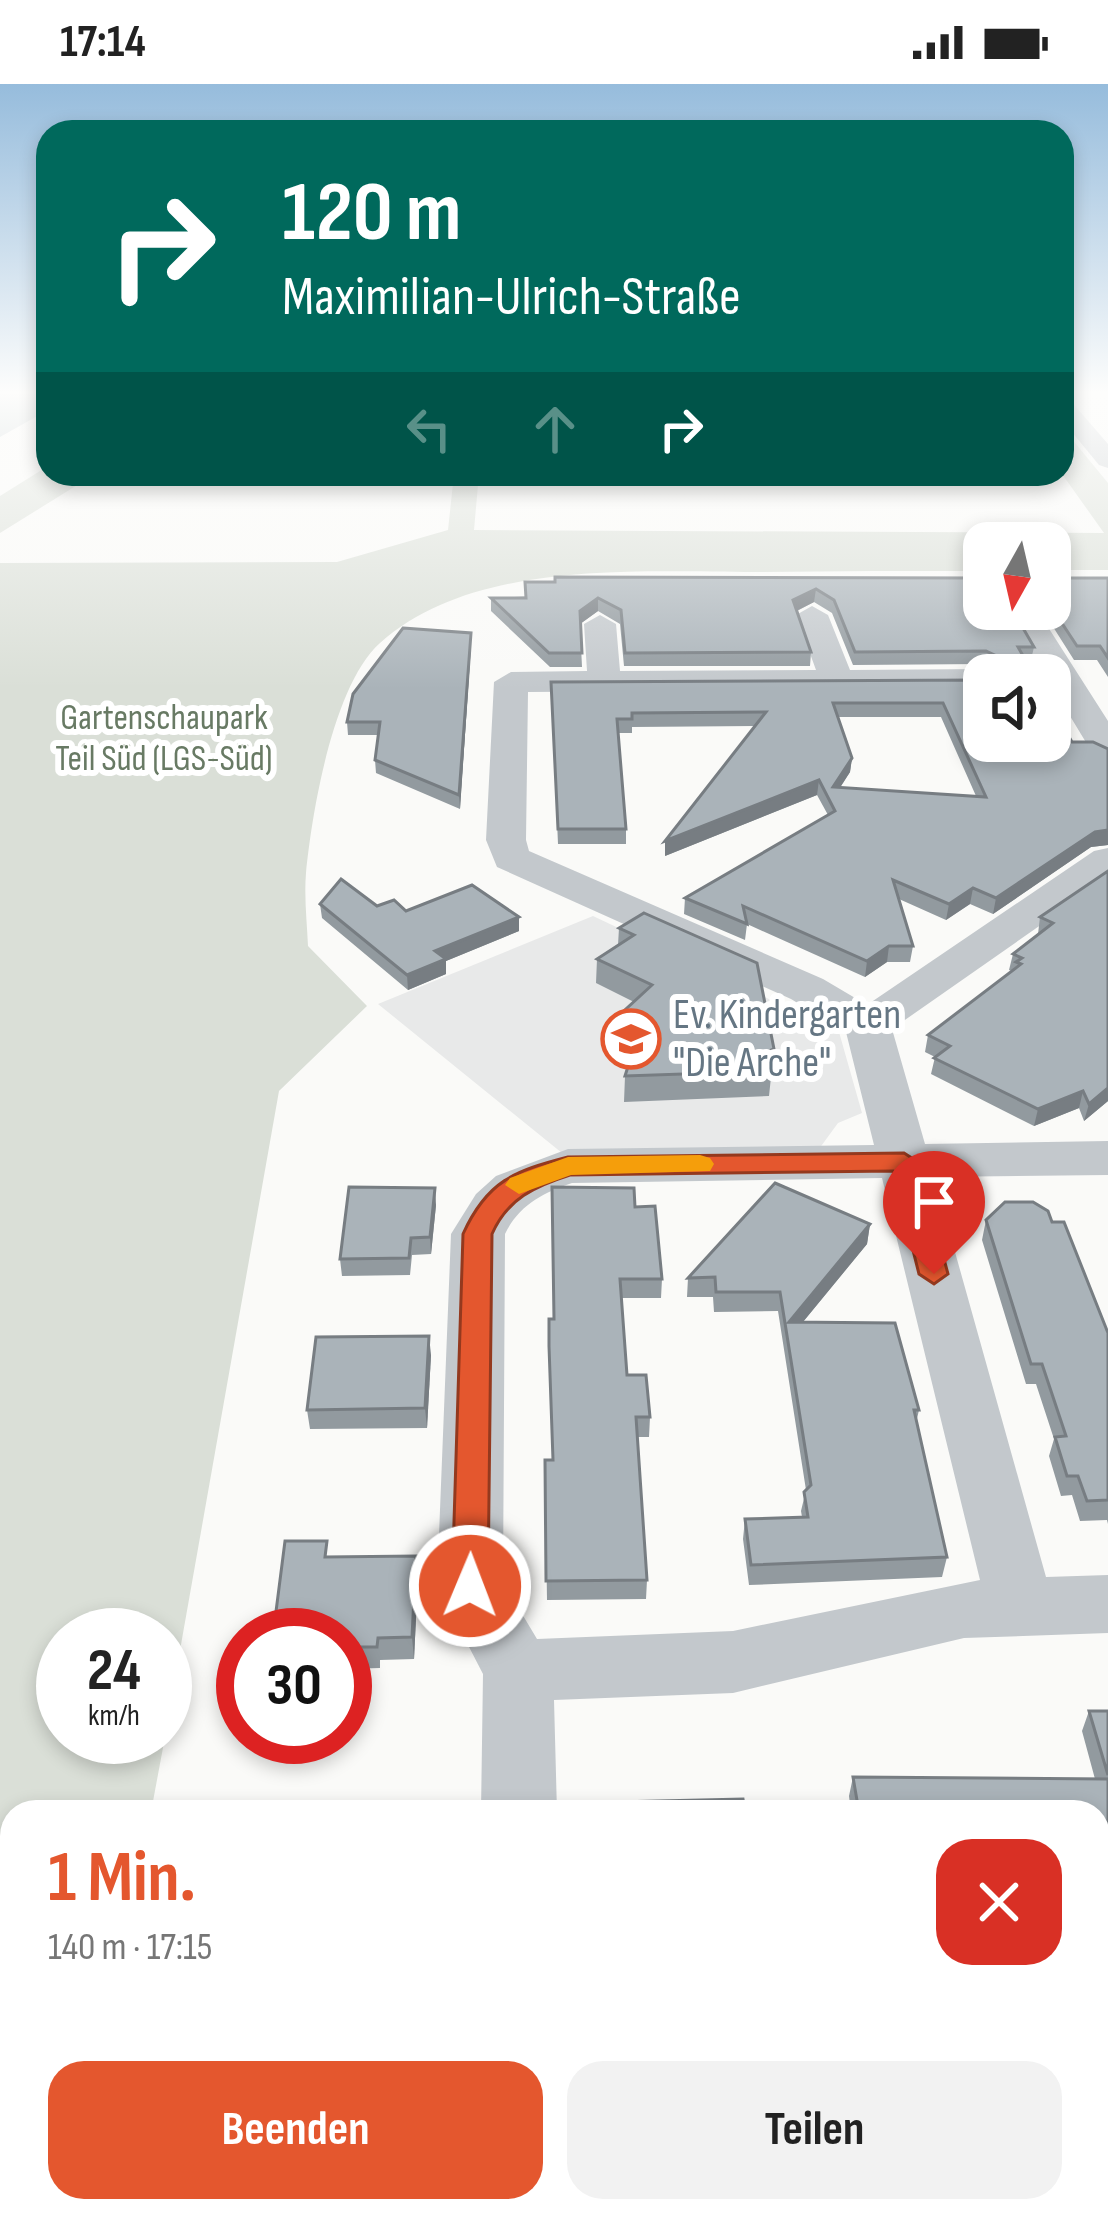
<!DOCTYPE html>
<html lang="de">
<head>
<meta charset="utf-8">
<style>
  :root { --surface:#fff; --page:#f2f2f2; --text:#222; --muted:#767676; --accent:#e4572e }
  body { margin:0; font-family:"Sofia Sans Condensed",sans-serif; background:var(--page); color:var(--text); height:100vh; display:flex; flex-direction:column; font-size:45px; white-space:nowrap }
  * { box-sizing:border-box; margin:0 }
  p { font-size:39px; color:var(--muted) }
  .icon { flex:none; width:66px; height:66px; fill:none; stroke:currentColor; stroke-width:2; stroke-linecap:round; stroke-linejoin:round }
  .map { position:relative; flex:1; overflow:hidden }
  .drawer { position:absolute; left:0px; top:1716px; width:1110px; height:423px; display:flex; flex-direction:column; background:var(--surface); border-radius:36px 36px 0 0; box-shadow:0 6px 18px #0003 }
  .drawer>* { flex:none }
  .hud { position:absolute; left:36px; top:36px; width:1038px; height:366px; border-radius:36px; box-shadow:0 6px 18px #0003; background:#00695c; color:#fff; overflow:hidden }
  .needle { width:78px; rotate:188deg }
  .controls { position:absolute; left:963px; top:438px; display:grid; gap:24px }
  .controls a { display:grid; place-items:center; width:108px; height:108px; border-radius:24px; background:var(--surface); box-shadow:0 6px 18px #0003; font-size:60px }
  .speed { position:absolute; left:36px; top:1524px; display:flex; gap:24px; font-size:60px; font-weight:700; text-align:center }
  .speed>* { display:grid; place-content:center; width:156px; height:156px; border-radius:50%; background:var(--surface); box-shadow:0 6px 18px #0003; line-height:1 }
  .speed small { font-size:30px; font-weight:400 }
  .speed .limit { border:18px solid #d22; background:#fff; color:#111 }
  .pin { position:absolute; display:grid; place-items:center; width:102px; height:102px; color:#fff; margin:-123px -51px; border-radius:50% 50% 50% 0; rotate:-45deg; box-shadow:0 0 12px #0007 }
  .pin .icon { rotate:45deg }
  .me { position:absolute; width:132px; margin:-66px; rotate:1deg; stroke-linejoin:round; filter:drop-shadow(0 0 9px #0008) }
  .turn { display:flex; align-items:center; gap:42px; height:252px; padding:0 48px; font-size:54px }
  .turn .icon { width:156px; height:156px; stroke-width:2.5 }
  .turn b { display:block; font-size:84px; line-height:102px }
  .lanes { display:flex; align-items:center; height:114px; padding:0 48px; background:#0003; justify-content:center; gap:60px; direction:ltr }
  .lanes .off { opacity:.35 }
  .round { display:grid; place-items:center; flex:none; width:126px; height:126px; border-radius:36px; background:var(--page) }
  .overview { display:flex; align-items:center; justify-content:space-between; height:204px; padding:0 48px }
  h1 { font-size:72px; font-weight:700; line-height:90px; color:var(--accent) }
  .primary-button { display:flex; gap:24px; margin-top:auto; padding:24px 48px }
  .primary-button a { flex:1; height:138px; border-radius:36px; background:var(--accent); color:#fff; font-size:48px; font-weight:700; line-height:138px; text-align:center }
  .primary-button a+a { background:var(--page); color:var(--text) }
  .status { display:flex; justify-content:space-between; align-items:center; height:84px; padding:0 60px; background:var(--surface); direction:ltr }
  .status svg { height:33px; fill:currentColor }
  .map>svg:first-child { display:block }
</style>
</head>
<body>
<div class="status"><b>17:14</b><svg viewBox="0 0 49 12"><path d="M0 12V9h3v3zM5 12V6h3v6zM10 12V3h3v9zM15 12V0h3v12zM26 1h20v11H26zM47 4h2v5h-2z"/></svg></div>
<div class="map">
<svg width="1108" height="2137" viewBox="0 0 1108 2137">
  <rect width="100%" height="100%" fill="#fafaf8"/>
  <path fill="#e8e9e9" d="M593,832L839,948L862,1029L838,1039L819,1065L562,1069L378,920Z"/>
  <g fill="#dadfd7">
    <path d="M1062,343L1108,399V486H1050V459H984V487C908,487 832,487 756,488C640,488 473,475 380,559C333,601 312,728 306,789C304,813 307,838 308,862L367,922L279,1007L165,1651V1551H63V1653H165L151,1728H12V2127H58L0,2137V479L337,478L448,446L454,390H479L474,446L1104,449L1062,390Z"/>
    <path d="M48,382V390H95L0,449V412Z"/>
  </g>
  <path fill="#bbc7cb" d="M0,306H48V326L0,353Z"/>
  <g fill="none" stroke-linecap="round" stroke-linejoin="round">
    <g fill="#c3c8cc" fill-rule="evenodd">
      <path d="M1062,314L1070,316L1108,360V384L1099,381L1062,336Z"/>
      <path d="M812,522L828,531L850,586L984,585L998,591H984V605L528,608L526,756L529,767L823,895L867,921L1094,767L1108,764V794L892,945L925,1060L1108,1057V1091L934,1093L1046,1493L1108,1491V1549L964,1554L733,1609L554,1616L557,1728H481L483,1590L437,1501L451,1150L476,1110L496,1092L568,1065L874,1061L846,948L791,915L497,783L486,756L494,598L511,588L587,587L584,540L600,531L616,540L620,587L816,586L796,531ZM882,1094L980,1496L733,1547L537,1555L503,1498L505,1150C519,1121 543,1109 572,1099Z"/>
      <path d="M1028,527L1039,529L1108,637V676L1095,673L1090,665L1050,599V591H1045L1012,536Z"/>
    </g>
  </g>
  <g fill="#929a9f" fill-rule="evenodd">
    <path d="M984,494L1023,525L1015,530L1034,563L1031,576L990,584L984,580L853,581L832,529L814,518L797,527L811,568L810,582H624L620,540L598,527L580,540L582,583H550L491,527V514Z"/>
    <path d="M1050,494H1108V593L1097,576H1074L1043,527L1035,525H1050Z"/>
    <path d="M471,549V561L460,725L376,689L375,676L378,651H348L347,638Z"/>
    <path d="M984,596L1072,658L1108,665V761L1091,763L993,830L970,820L946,836L899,815L913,862L910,878H887L865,893L747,840L745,856L684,830L685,814L828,731L817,711L665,772L755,642L632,643V649H618L626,745V760H558L551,598ZM838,633H941L976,712L840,703L850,688L852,674Z"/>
    <path d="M1108,787V1017L1084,1037L1079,1024L1034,1042L931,990L935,973L925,968L928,951L1012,887L1009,886L1013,870L1038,850L1040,833Z"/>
    <path d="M320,820L377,822L519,847L446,877V890L408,906L322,834Z"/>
    <path d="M644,829L774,965L769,1012L624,1018L625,992L632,968L613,962L614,936L634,918L596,899L597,875L618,861L619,844Z"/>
    <path d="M436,1121L431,1170L412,1171L410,1191L342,1192L340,1175Z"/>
    <path d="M635,1123L662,1195L661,1214H621L627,1291L650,1333L649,1353H638L647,1496L646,1515L547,1516L545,1376H553L554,1235Z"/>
    <path d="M986,1136L1052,1138L1108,1249V1440L1107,1436L1080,1437L1072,1411L1061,1412L1049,1372L1054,1355L1036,1300H1026L982,1156Z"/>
    <path d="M870,1140L867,1160L803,1238L919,1326L916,1339L947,1473L942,1493L749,1501L743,1455L745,1435L802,1433L801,1427L806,1406L778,1227L714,1228L713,1213H687L688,1194Z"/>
    <path d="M431,1271L427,1344L310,1345L307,1326Z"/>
    <path d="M329,1473L418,1493L414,1575L380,1576V1584L345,1585V1551Z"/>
    <path d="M1089,1627H1108V1790H1098V1728H851L849,1712L853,1693L1095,1695L1082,1647Z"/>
    <path d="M1108,2106V2137H951L949,2127H1098Z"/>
  </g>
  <g fill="#777d82">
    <path d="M816,505L814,518L792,529L793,516Z"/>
    <path d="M598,514V527L580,540V527Z"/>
    <path d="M471,549V561L460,725L459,711Z"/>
    <path d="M852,674L850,688L831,718L833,703Z"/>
    <path d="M819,696L817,711L665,772V757Z"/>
    <path d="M1108,746V761L1091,763L993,830L996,814L1095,748Z"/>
    <path d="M973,804L970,820L946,836L949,820Z"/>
    <path d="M519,833V847L446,877V890L408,906L407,891L435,867Z"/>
    <path d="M889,862L887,878L865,893L867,877Z"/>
    <path d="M774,965L771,991L767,968Z"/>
    <path d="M1108,1004V1017L1084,1037L1089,1020Z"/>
    <path d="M1083,1007L1079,1024L1034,1042L1038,1025Z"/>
    <path d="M435,1104L436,1121L431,1170L430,1153Z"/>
    <path d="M870,1140L867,1160L788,1256L789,1238Z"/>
    <path d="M429,1252L431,1271L427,1344L425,1324Z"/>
    <path d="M416,1472L418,1493L414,1575L412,1553Z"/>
  </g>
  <g fill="#aab3b9" stroke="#777d82" stroke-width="3" fill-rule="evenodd">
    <path d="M555,493L984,494V525H1012L1034,563H1018L1034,591H988L991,582L1005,576L986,567L855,568L834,516L816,505L793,516L811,568L625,569L621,526L598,514L580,527L582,569H549L491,514H526L525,498H555Z"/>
    <path d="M1050,494H1108V574L1100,562H1077L1050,521Z"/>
    <path d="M403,544L471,549L459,711L375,676L380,638H347L353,610Z"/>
    <path d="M984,596V657H1050V620L1072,658H1093L1108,665V746L1095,748L996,814L973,804L949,820L893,796L913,862H889L867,877L743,822L747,840L685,814L835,727L819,696L665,757L766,628L632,629V635H617L626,745H558L551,598ZM833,619H943L986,713L833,703L852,674Z"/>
    <path d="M1108,787V1004L1089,1020L1083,1007L1038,1025L934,974L950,962L928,951L1021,880L1016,878L1022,874L1013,870L1053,839L1040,833Z"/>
    <path d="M341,795L377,822L394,816L406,827L472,801L519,833L435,867L446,875L407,891L320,820Z"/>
    <path d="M644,829L757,879L774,965L767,968L771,987L625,992L640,945L614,936L652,901L597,875L634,851L619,844Z"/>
    <path d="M775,1099L870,1140L789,1238L895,1239L919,1326H914L947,1473L751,1481L745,1435L808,1433L804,1408L811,1401L780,1208H716L715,1193L688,1194Z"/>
    <path d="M349,1103L435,1104L430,1153L411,1154L409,1174L340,1175Z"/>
    <path d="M552,1103L634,1104L635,1123L655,1122L662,1195H620L627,1291H646L650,1333H636L647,1496L546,1497L545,1376H553L549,1262V1235H554Z"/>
    <path d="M1005,1118H1033L1048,1127L1052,1138H1064L1108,1249V1416L1087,1417L1078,1392H1067L1055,1353L1066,1352L1042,1280H1031L986,1136Z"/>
    <path d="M429,1252L425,1324L307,1326L316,1253Z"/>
    <path d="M285,1457H327L325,1473L416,1472L412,1553L378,1554L377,1563H345V1551H273Z"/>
    <path d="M1089,1627H1108V1691Z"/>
    <path d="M853,1693L1108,1695V1771H1098V1728H859Z"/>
    <path d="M743,1715L745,1728H618L617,1718Z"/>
    <path d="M1098,2112H1108V2137H962L960,2127H1098Z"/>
  </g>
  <linearGradient id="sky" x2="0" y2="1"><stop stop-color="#96bcdc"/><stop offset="0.51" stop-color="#fdfdfc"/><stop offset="1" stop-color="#fdfdfc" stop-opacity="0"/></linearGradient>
  <rect width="1108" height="605" fill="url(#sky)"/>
  <path fill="#e4572e" stroke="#94391e" stroke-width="3" d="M904,1069L918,1078L948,1190L934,1200L919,1190L893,1087L570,1091C535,1102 507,1115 492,1150L488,1502L482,1512L470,1517L457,1512L452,1502L463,1150C487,1097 514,1087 568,1073Z"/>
  <path fill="#f59e0b" d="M700,1071L710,1074L714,1080L710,1087L571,1091L519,1110L505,1101L510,1094L568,1073Z"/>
  <defs>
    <symbol id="school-ring" viewBox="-11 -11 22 22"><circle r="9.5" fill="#fff" stroke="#e4572e" stroke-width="1.5"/><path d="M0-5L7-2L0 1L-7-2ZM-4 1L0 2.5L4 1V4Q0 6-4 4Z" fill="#e4572e"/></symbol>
  </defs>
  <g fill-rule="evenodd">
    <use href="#school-ring" x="598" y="922" width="66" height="66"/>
  </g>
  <g text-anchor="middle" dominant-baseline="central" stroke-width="12" stroke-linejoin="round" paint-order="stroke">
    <g font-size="36" fill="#687a64" stroke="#fff">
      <text x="164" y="634">Gartenschaupark<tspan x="164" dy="41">Teil Süd (LGS-Süd)</tspan></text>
    </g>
    <g font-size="42" fill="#657683" stroke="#fff" text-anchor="start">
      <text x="673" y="931">Ev. Kindergarten<tspan x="673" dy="48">"Die Arche"</tspan></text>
    </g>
  </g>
</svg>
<div class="controls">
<a><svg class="needle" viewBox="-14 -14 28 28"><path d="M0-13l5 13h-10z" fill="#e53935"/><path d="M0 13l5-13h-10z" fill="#767676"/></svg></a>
<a><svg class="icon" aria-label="sound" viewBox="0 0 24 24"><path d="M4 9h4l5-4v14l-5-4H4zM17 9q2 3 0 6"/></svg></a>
</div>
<div class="speed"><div>24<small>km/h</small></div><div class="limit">30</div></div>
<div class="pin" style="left:934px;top:1190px;background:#d93025"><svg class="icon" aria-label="arrive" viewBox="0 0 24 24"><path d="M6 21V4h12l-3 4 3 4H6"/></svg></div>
<svg class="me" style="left:470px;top:1502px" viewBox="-20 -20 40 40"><circle r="17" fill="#e4572e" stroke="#fff" stroke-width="3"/><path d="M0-11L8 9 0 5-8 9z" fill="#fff"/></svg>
<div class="hud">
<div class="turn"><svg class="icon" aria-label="right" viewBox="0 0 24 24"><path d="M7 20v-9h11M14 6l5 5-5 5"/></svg><div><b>120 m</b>Maximilian-Ulrich-Straße</div></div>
<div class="lanes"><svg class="icon off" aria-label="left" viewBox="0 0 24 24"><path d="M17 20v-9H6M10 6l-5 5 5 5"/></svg><svg class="icon off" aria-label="ahead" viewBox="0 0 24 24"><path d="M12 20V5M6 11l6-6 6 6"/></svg><svg class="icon" aria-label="right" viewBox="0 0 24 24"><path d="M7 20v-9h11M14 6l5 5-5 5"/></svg></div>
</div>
<section class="drawer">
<div class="overview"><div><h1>1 Min.</h1><p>140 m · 17:15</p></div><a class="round" style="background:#d93025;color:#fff"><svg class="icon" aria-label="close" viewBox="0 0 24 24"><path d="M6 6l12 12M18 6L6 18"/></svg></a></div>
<div class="primary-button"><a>Beenden</a><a>Teilen</a></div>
</section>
</div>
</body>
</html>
